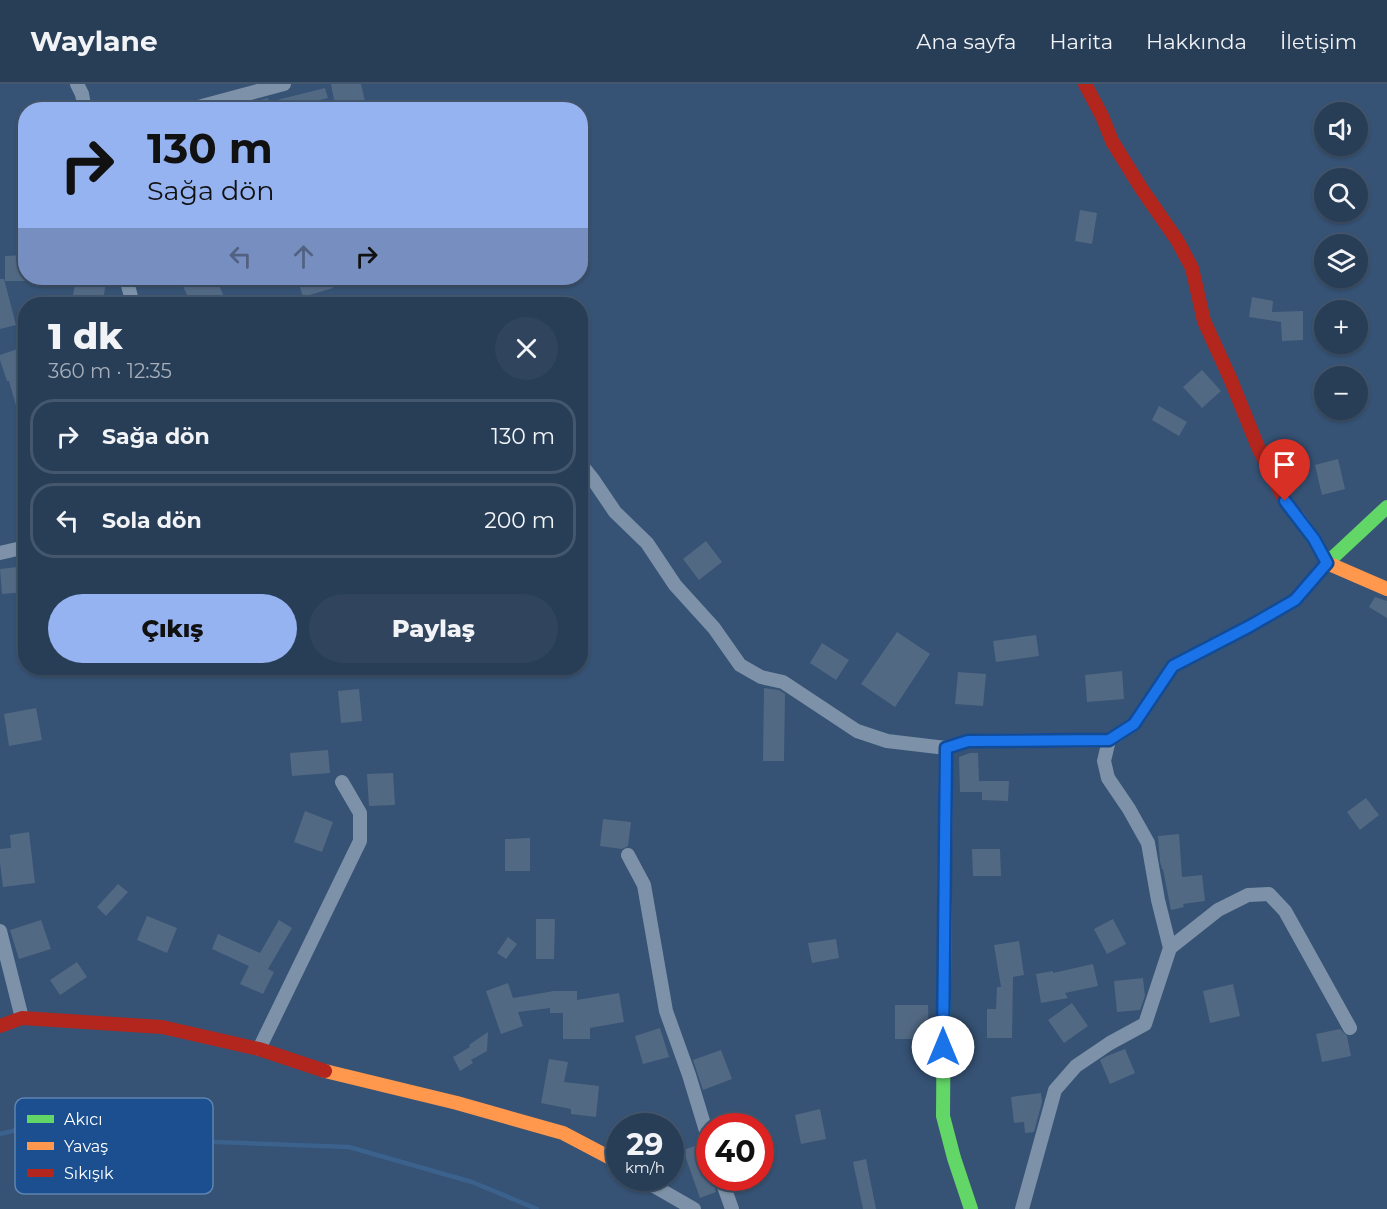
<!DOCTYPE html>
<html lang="tr">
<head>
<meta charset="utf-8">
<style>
  :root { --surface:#283e57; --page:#30455d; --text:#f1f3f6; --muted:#a5aeba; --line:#44576d; --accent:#95b2f1 }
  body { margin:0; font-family:Montserrat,sans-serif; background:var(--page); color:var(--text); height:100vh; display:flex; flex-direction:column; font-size:22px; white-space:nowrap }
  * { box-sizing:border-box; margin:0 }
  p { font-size:20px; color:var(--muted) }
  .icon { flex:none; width:33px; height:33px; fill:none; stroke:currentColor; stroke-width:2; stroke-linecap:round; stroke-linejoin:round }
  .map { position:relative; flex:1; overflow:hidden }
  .drawer { position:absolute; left:18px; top:213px; width:570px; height:378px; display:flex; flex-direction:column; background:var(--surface); border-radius:24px; box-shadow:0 2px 4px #0004,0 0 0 2px var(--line) }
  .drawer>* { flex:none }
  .hud { position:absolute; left:18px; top:18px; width:570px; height:183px; border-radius:24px; box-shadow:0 2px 4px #0004,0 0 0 2px var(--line); background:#95b2f1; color:#111; overflow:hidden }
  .buttons { position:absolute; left:1314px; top:18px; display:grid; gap:12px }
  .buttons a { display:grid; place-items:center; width:54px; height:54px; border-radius:50%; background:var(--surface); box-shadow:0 2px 4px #0004,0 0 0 2px var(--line); font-size:30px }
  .speed { position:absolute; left:606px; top:1029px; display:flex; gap:12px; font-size:30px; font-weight:700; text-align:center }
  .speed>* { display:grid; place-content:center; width:78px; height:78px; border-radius:50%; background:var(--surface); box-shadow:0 2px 4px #0004,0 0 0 2px var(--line); line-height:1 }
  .speed small { font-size:15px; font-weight:400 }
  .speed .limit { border:9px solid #d22; background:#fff; color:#111 }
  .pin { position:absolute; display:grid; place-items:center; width:51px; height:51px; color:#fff; margin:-62px -26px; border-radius:50% 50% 50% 0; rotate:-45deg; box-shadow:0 0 6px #0007 }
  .pin .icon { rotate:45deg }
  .me { position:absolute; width:66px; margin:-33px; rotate:0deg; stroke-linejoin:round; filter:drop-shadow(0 0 4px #0008) }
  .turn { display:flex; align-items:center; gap:21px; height:126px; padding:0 30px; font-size:27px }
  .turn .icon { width:78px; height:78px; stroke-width:2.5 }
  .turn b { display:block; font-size:42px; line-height:51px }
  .lanes { display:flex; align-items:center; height:57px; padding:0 30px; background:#0003; justify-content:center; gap:30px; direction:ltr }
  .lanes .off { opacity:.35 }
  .round { display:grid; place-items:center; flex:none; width:63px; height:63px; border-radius:32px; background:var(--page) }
  .headline { display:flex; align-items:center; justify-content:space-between; height:102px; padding:0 30px }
  h1 { font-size:36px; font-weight:800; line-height:45px }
  .action { display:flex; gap:12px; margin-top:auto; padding:12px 30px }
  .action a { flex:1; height:69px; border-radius:36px; background:var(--accent); color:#111; font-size:24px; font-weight:800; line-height:69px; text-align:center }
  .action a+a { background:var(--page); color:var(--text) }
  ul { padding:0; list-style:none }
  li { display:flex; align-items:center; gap:18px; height:75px; margin:0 12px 9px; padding:0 18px; border:3px solid var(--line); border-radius:24px }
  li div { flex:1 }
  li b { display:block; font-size:22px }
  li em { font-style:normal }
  header { display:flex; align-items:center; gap:36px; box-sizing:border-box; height:84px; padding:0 30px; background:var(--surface); border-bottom:2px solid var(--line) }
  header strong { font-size:28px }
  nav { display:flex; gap:33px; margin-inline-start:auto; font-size:21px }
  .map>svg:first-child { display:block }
</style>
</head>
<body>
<header>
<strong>Waylane</strong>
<nav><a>Ana sayfa</a><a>Harita</a><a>Hakkında</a><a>İletişim</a></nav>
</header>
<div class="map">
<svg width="1387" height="1125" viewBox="0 0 1387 1125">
  <rect width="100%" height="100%" fill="#365274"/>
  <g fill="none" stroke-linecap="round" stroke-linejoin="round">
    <path stroke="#3b618d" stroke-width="4.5" d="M0,1050L40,1040L139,1055L349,1063L472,1098L537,1125"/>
  </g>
  <g fill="#526984">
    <path d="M331,0H361L366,22L346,26H336Z"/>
    <path d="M325,4L328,14L293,23V26H242L241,21L268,14L269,18Z"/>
    <path d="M1080,126L1097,129L1092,160L1075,157Z"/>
    <path d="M26,171V197H5V172Z"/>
    <path d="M76,194H107L102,220L72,217Z"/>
    <path d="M203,194H216L224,213L206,220H191L183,202Z"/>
    <path d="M297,194H330L333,204L303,213Z"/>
    <path d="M0,195H4L16,241L0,245Z"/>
    <path d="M1252,213L1273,217L1272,228L1303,227V256L1282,257L1281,238L1249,233Z"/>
    <path d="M26,262V343H22L9,297H7L0,276V271Z"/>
    <path d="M1202,286L1221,307L1202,324L1183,303Z"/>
    <path d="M1159,322L1187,338L1179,352L1152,336Z"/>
    <path d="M1338,375L1345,405L1322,411L1315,381Z"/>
    <path d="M706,457L722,478L699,496L683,475Z"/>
    <path d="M26,482V508L2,510L0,485Z"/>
    <path d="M1375,513L1387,517V534L1369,523Z"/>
    <path d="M897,548L930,570L895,623L861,600Z"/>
    <path d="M1036,551L1039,572L996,578L993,557Z"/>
    <path d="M822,559L849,576L836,596L810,579Z"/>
    <path d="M1122,587L1124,615L1087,618L1085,591Z"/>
    <path d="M958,588L986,590L983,622L955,620Z"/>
    <path d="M764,604L779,606L785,610L784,677H763Z"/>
    <path d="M359,605L362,637L341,639L338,607Z"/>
    <path d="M36,624L42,656L9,662L4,630Z"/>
    <path d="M328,666L330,689L292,692L290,669Z"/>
    <path d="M970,669H978L979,697H1009L1008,717L982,716V708H960L959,673Z"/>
    <path d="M393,689L395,721L369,722L367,690Z"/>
    <path d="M1366,714L1379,731L1360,746L1347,728Z"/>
    <path d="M305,727L333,738L322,768L294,758Z"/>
    <path d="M603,735L631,738L628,762L622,765L600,762Z"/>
    <path d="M29,748L35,799L3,803L0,779V765L11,764L10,751Z"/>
    <path d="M1179,750L1182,793L1202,791L1205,817L1183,820L1184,823L1171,826L1163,785H1162L1160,777L1158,752Z"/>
    <path d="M530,754V787H505V755Z"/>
    <path d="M972,765H1000L1001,792H973Z"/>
    <path d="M118,800L128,808L106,832L97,823Z"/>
    <path d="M147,832L177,844L167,869L137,856Z"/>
    <path d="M536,835H555L554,875H536Z"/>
    <path d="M1113,835L1126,860L1107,870L1094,845Z"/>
    <path d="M41,836L51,865L19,875L10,846Z"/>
    <path d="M279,836L292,844L268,885L274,888L263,910L240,900L249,882L212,865L218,850L260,869Z"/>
    <path d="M508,853L517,860L506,875L497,869Z"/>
    <path d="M836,855L839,874L812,879L808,859Z"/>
    <path d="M1019,857L1024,891L1013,893L1012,954H987V925H996L997,903H1001L994,861Z"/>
    <path d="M77,878L87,893L60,911L50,896Z"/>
    <path d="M1093,880L1098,902L1065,909L1068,914L1041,919L1036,890L1053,887V889Z"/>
    <path d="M1143,894L1145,912L1140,926L1117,928L1114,897Z"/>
    <path d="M508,899L513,914L554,907H577V916L619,909L624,938L590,944V955H563V929H550V924L518,928L523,942L501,950L486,907Z"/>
    <path d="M1233,900L1240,932L1210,939L1203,907Z"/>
    <path d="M1072,919L1088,942L1064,959L1048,936Z"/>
    <path d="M895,921H928L929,955H895Z"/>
    <path d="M660,944L669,973L643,980L635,952Z"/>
    <path d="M1340,945L1347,952L1351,972L1322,978L1316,950Z"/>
    <path d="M488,948L487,967L471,976L473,979L460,987L453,973L470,963L469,961Z"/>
    <path d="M1125,965L1135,989L1110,1000L1100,976L1107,972Z"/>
    <path d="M721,966L732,995L703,1006L693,976Z"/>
    <path d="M549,975L568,978L564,998L599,1002L596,1033L571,1030V1025L541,1019Z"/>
    <path d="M1041,1009L1042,1018L1034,1048L1025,1049L1024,1038L1014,1039L1011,1013Z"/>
    <path d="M820,1025L826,1055L801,1060L795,1031Z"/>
    <path d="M701,1060L710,1083V1094H712L716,1108L700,1114L683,1066Z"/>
    <path d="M866,1075L876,1125H863L853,1078Z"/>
  </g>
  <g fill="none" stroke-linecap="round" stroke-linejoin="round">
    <g stroke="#7d92a8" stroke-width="14">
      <path d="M77,0L82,10L85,26"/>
      <path d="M182,26L202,22L284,0"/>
      <path d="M126,194L133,220"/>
      <path d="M580,379L592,394L615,428L647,459L675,501L714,544L740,581L761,593L783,598L857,647L887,657L946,664"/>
      <path d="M0,469L26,463"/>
      <path d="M628,771L644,801L666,927L689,991L710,1060"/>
      <path d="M0,847L22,934"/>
      <path d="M1170,864L1218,826L1248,811L1269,810L1285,827L1350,944"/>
      <path d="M259,965L360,757V729L342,698"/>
      <path d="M640,1094L694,1125"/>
      <path d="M721,1094L732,1125"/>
      <path d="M1022,1125L1055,1006L1076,982L1110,959L1145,940L1170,864L1158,816L1148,759L1129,725L1108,694L1104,677L1109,656"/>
    </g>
    <g stroke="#63d668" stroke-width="14">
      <path d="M1117,651L1134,640L1173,582L1250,542L1295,516L1327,479L1387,423"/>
      <path d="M945,769L943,1032L954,1074L971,1125"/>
    </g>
    <g stroke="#ff974d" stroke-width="14">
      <path d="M1297,432L1314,455L1327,479L1387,505"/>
      <path d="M945,769L946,664L968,657L1109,656L1117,651"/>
      <path d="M325,987L457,1019L563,1049L620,1079"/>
    </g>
    <g stroke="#b3261e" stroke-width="14">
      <path d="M1085,0L1102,32L1112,57L1141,104L1177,156L1192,184L1204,237L1230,294L1258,363L1285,417L1297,432"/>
      <path d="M0,942L22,934L162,943L259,965L325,987"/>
    </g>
  </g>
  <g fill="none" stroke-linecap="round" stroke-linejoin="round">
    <defs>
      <path id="route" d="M943,963L946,664L968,657L1109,656L1134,640L1173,582L1250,542L1295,516L1327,479L1314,455L1285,417"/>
    </defs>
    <use href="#route" stroke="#114b97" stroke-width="15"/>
    <use href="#route" stroke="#1a73e8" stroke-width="10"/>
  </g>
  <rect x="15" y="1014" width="198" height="96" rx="9" fill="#1b4f8f" stroke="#5f84b1" stroke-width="1.5"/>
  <rect x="27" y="1031" width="27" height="8" fill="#63d668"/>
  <rect x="27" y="1058" width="27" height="8" fill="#ff974d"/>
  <rect x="27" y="1085" width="27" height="8" fill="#b3261e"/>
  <g font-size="16" fill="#fff">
    <text x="64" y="1041">Akıcı</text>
    <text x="64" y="1068">Yavaş</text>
    <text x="64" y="1095">Sıkışık</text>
  </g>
</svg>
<div class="buttons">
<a><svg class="icon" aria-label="sound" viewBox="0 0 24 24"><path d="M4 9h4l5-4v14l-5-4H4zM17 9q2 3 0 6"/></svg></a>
<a><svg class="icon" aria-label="search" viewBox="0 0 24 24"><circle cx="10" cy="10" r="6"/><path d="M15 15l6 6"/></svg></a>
<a><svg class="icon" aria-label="layers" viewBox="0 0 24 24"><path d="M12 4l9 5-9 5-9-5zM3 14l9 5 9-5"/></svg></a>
<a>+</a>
<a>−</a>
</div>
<div class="speed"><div>29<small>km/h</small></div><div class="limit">40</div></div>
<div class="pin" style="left:1285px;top:417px;background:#d93025"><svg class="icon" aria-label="arrive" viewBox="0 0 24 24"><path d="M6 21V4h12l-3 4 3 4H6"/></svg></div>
<svg class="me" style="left:943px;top:963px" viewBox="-20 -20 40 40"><circle r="19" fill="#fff"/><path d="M0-13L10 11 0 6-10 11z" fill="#1a73e8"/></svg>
<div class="hud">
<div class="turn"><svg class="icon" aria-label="right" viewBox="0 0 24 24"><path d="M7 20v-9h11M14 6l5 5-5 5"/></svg><div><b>130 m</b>Sağa dön</div></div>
<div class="lanes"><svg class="icon off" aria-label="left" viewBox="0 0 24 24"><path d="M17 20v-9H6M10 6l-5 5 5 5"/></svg><svg class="icon off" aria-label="ahead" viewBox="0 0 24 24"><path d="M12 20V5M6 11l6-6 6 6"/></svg><svg class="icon" aria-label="right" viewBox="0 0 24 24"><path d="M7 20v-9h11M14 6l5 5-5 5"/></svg></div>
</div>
<section class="drawer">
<div class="headline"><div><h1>1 dk</h1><p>360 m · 12:35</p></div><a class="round"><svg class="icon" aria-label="close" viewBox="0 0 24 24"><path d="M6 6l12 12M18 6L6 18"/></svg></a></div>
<ul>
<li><svg class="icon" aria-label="right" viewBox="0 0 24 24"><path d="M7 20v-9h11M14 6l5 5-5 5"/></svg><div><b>Sağa dön</b></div><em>130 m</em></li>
<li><svg class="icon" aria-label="left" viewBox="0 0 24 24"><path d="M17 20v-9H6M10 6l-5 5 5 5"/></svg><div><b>Sola dön</b></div><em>200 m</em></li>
</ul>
<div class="action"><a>Çıkış</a><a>Paylaş</a></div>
</section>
</div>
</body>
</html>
